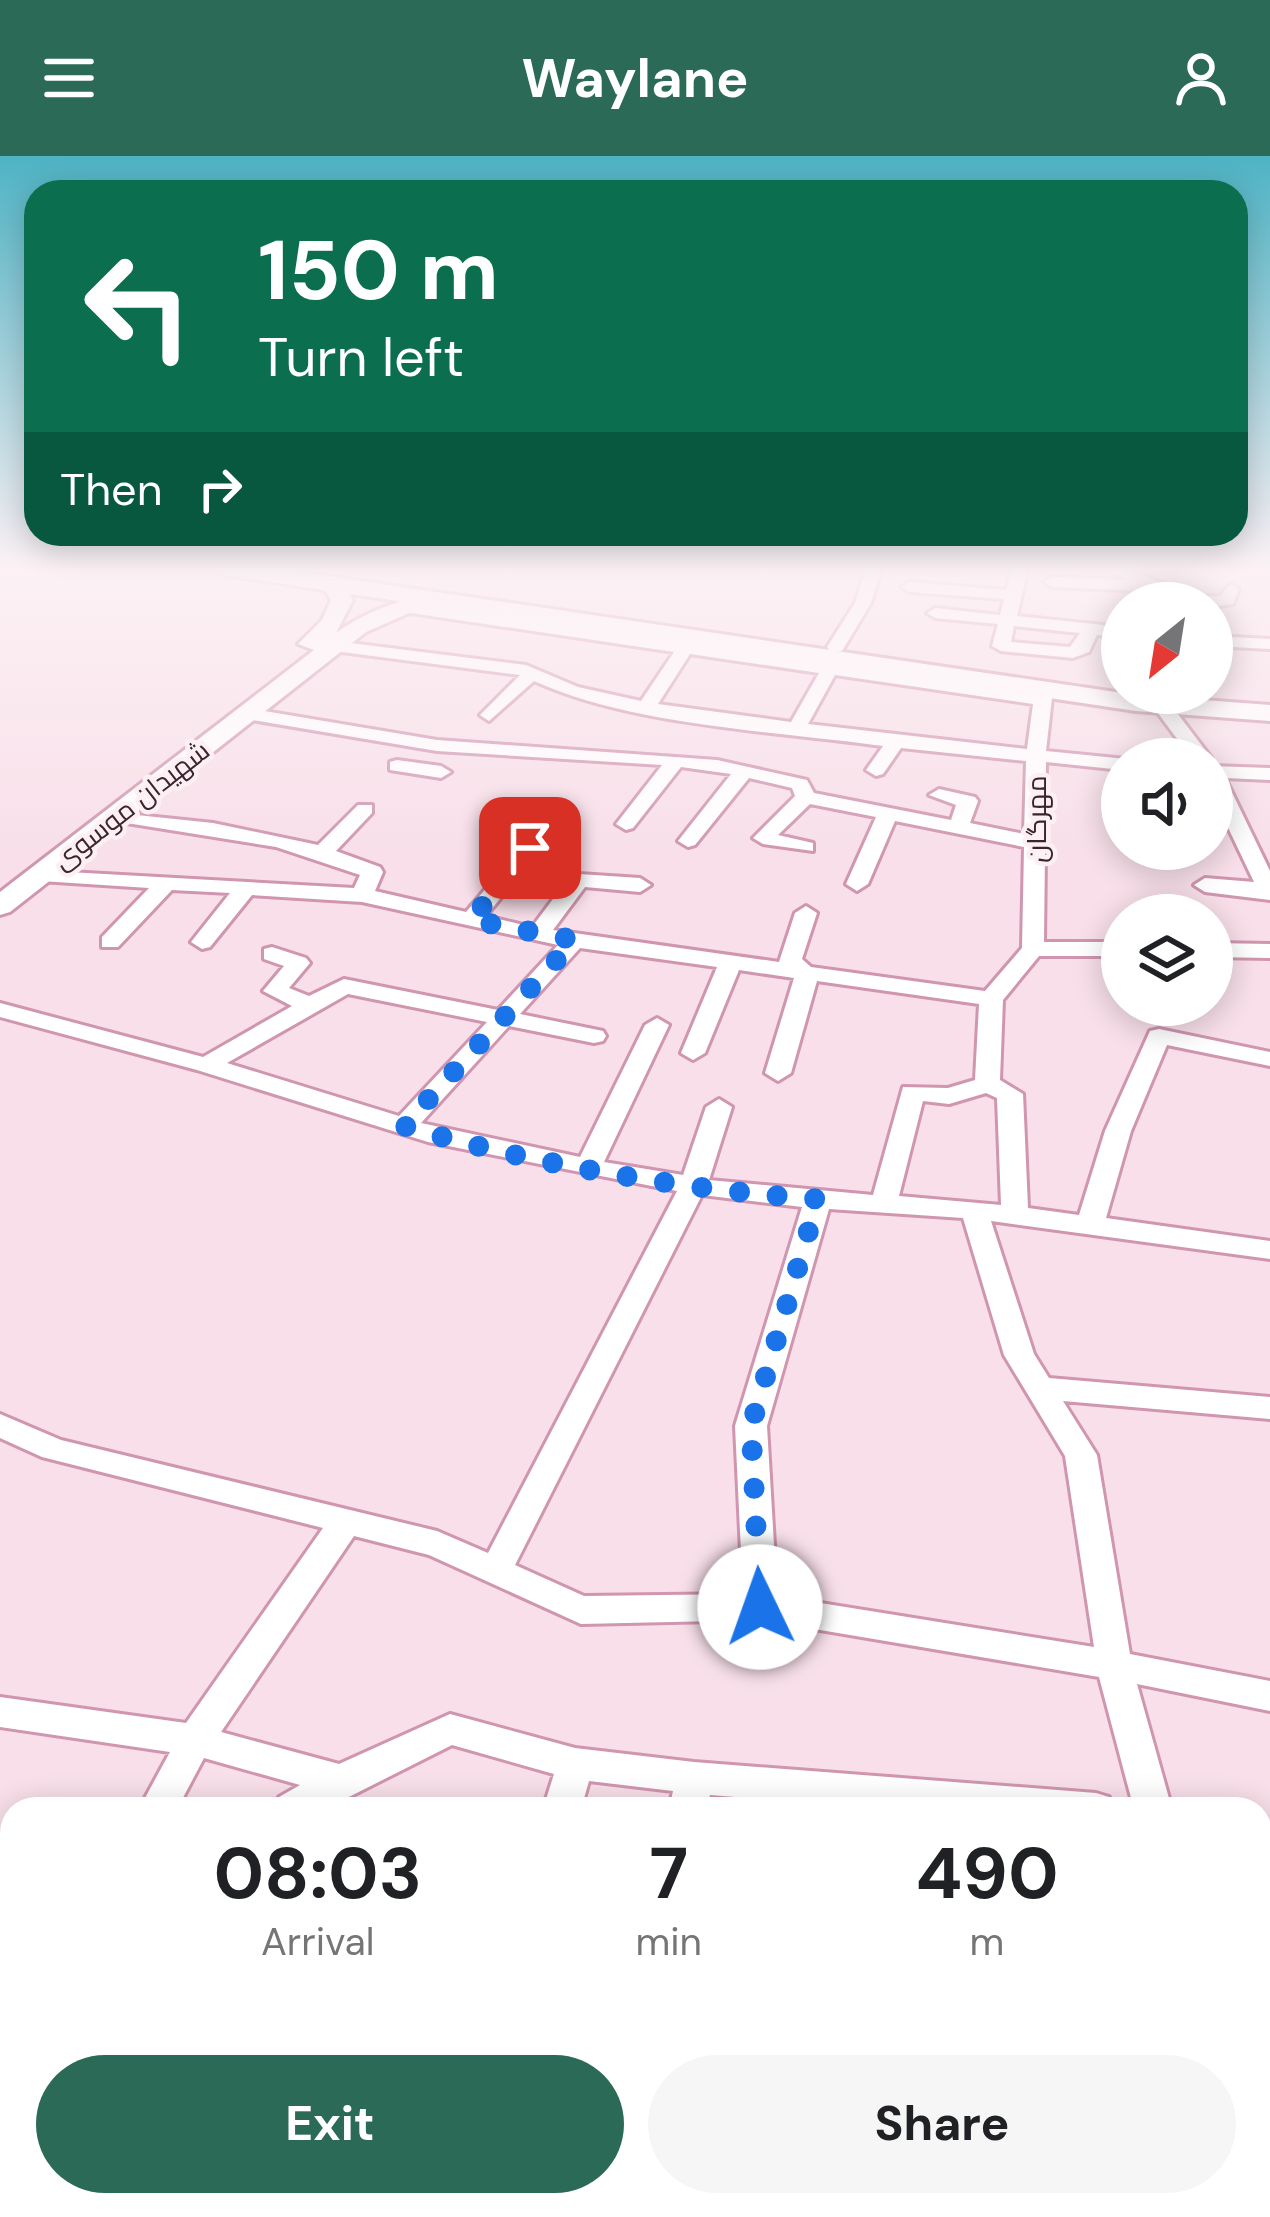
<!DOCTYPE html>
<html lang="en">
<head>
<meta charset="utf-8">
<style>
  :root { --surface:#fff; --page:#f6f6f6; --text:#202124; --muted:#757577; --accent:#2a6a57 }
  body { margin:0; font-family:"DM Sans",Cairo,sans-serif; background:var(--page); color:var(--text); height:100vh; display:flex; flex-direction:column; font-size:45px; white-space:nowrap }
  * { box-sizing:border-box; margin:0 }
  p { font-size:39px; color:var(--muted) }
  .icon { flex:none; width:66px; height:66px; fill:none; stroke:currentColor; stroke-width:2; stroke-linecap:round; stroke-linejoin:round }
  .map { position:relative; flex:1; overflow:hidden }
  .drawer { position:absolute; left:0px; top:1641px; width:1272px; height:420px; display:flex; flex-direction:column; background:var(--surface); border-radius:36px 36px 0 0; box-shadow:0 6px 30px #0003 }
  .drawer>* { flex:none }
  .banner { position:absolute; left:24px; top:24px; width:1224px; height:366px; border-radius:36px; box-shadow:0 6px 30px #0003; background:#0b6e4f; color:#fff; overflow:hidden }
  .needle { width:78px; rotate:210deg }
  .tools { position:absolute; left:1101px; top:426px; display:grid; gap:24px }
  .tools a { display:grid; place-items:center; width:132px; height:132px; border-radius:50%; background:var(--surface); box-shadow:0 6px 30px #0003; font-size:60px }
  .pin { position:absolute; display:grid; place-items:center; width:102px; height:102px; color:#fff; margin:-51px; border-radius:24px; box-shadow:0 6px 18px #0006 }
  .me { position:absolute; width:132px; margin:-66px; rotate:357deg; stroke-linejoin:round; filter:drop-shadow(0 0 9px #0008) }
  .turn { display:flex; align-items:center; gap:42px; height:252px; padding:0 36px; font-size:54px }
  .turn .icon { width:156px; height:156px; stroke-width:2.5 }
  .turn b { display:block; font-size:84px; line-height:102px }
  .then { display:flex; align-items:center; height:114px; padding:0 36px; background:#0003; gap:24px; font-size:45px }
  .eta { display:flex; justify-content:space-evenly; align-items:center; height:204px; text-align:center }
  .eta b { font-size:72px; font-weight:700; line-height:84px }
  .button { display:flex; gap:24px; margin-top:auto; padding:24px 36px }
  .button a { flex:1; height:138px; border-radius:72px; background:var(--accent); color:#fff; font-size:48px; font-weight:700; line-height:138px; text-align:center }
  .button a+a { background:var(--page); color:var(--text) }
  header { display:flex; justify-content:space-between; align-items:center; height:156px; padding:0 36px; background:var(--accent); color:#fff; font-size:54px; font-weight:700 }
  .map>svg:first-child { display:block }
</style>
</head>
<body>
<header><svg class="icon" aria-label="menu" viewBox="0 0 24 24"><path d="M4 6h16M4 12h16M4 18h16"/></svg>Waylane<svg class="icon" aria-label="person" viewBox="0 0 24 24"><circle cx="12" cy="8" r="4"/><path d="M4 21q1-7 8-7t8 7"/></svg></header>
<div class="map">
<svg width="1270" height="2061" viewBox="0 0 1270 2061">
  <rect width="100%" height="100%" fill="#f8dfe9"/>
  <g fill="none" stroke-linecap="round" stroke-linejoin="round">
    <defs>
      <g id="minor">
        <path d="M866,412H882L871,447L842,495H830L827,491L855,447Z"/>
        <path d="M1012,412H1028L1017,460L1122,471V481L1097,479L1089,496L1073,502L1001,495L992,490L998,468L935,462L927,457L935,452L1000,459L1004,443L910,436L902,431L910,426L1006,434ZM1014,470L1080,477L1070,491L1011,486Z"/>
        <path d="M1109,412C1147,412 1179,444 1220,440L1231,428L1239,433L1233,448L1212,451V447H1189L1145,435L1052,431L1044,426L1052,421L1126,424Z"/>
        <path d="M404,446L681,486L692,477L701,482L697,488L1034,537L1038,529L1044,528L1053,533L1046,595L1126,603L1122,614L1046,606L1044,786H1122V800H1039L1003,844L1000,924L1023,938L1028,1052L1079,1059L1105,975L1150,875L1159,873L1270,896V910L1167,889L1131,975L1106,1062L1270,1085V1103L991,1065L1034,1198L1049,1222L1270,1241V1263L1063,1245L1097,1299L1130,1498L1270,1525V1555L1137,1528L1172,1653H1134L1099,1521L761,1464L581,1468L429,1399L354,1380L221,1576L339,1608L450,1558L575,1592L694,1606L1096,1637L1109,1641L1115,1653H887L710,1639L707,1653H669L673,1635L589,1625L581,1653H543L554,1618L452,1589L325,1653H273L279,1641L300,1629L204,1602L177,1653H139L170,1596L0,1571V1541L186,1567L323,1372L42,1301L0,1282V1258L61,1284L437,1375L488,1397L677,1035L428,986L197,914L0,861V847L203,901L292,850L263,835L284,810L264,803V793L272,791L306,802L310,807L289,832L309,840L344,823L498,854L558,789L362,746L252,739L210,791L202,793L191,786L230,737L172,734L118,791H102V781L149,732L41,725L33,724V714L354,732L360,719L276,691L108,664V656L213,667L318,689L358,649H372V657L336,695L380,711L383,716L375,735L466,756L553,653L560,651L570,657L486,760L532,771L571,719L579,718L640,722L651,729L640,736L585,731L553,774L779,806L795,757L806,750L817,757L802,803L811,811L985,835L1022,792L1024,691L895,665L868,728L857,735L846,728L876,661L810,648L778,679L813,687V695L763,688L753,682L795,640L792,632L749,622L695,689L688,691L678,685L731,618L681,611L633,672L626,674L616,668L662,609L437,595L240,562L238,558L247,552L437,584L717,604L807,624L814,637L951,664L956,649L929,639L939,633L975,641L978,645L970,667L1024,678L1026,605L901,592L883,618L876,620L866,614L883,590C775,575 633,570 534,525L489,565L480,559L520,519L334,495L325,490L334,485L526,509L578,531L641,545L674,496L398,455V447ZM690,498L819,517L791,566L658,548ZM835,519L1033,548L1027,593L808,568ZM580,792L717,811L681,897L693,904L705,897L739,814L794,822L765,917L778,925L791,917L817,825L979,848L975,924L948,932L903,931L873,1039L709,1024L732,951L719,943L706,951L683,1019L604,1006L669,869L657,862L645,869L580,1001L421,967L509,870L594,887L603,885L606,880L603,875L520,858ZM348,838L487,866L399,960L227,907ZM986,937L997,942L1001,1049L899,1040L923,945L949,948ZM702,1039L802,1051L735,1270L743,1438L584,1440L515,1409ZM829,1053L963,1062L1004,1199L1065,1300L1094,1491L777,1440L767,1270Z"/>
        <path d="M1212,480L1270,483V493L1212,490Z"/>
        <path d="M1154,545H1168L1212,603H1192L1152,549Z"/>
        <path d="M397,604L441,610L451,616L441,622L390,614V606Z"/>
        <path d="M1212,610L1270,612V624L1225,622L1270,715V744L1205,736L1194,729L1205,722L1254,726L1212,638Z"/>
        <path d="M1212,787L1270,788V802L1212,801Z"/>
        <path d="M12,1758V1804L0,1809V1762Z"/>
        <rect x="1260" y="1962" width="10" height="44"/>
      </g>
      <path id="tertiary" d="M332,421L340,423L353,444L336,477C360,458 431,426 457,446L446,453L409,457L366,476L10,756L0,759V736L314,494L298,488L322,464L331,444L321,428Z"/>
      <path id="secondary" d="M212,412H273L1136,539L1270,549V565L1136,555L224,419Z"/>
    </defs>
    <use href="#minor" stroke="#d096af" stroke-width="6"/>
    <use href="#tertiary" stroke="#d096af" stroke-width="6"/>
    <use href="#secondary" stroke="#d096af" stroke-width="6"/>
    <use href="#minor" fill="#fff" fill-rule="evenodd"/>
    <use href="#tertiary" fill="#fff" fill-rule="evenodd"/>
    <use href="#secondary" fill="#fff" fill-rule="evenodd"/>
  </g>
  <linearGradient id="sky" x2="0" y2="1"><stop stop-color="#4eb3c4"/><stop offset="0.59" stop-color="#fcf1f5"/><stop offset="1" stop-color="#fcf1f5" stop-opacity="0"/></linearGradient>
  <rect width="1270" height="701" fill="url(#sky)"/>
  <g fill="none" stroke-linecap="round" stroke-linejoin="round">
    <path stroke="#1a73e8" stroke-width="21" stroke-dasharray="0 37.8" d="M530,692L471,764L575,784L404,970C530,1008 687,1034 818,1043L751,1270L760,1451"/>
  </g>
  <g text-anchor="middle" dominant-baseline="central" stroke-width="9" stroke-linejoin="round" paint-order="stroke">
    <g font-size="27" fill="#3b242e" stroke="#fdf0f5">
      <text transform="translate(131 649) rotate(-38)">شهیدان موسوی</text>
      <text transform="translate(1036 663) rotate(-90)">مهرگان</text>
    </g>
  </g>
</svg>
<div class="tools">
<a><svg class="needle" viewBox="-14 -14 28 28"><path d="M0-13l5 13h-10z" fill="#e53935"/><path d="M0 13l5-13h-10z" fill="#757577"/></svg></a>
<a><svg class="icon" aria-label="sound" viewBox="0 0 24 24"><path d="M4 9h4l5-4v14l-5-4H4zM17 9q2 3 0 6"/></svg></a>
<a><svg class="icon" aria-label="layers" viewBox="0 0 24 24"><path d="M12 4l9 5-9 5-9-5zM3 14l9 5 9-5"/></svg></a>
</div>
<div class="pin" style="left:530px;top:692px;background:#d93025"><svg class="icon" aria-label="arrive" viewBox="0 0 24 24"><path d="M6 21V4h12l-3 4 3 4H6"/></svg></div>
<svg class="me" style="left:760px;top:1451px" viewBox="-20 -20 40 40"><circle r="19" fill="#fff"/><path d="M0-13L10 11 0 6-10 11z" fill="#1a73e8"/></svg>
<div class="banner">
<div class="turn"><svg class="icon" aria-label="left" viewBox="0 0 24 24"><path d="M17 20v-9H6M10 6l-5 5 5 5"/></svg><div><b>150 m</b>Turn left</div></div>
<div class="then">Then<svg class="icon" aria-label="right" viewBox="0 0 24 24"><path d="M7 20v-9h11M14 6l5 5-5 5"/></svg></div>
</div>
<section class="drawer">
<div class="eta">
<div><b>08:03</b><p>Arrival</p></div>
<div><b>7</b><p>min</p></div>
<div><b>490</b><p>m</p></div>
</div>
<div class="button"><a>Exit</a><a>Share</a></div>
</section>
</div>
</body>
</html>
